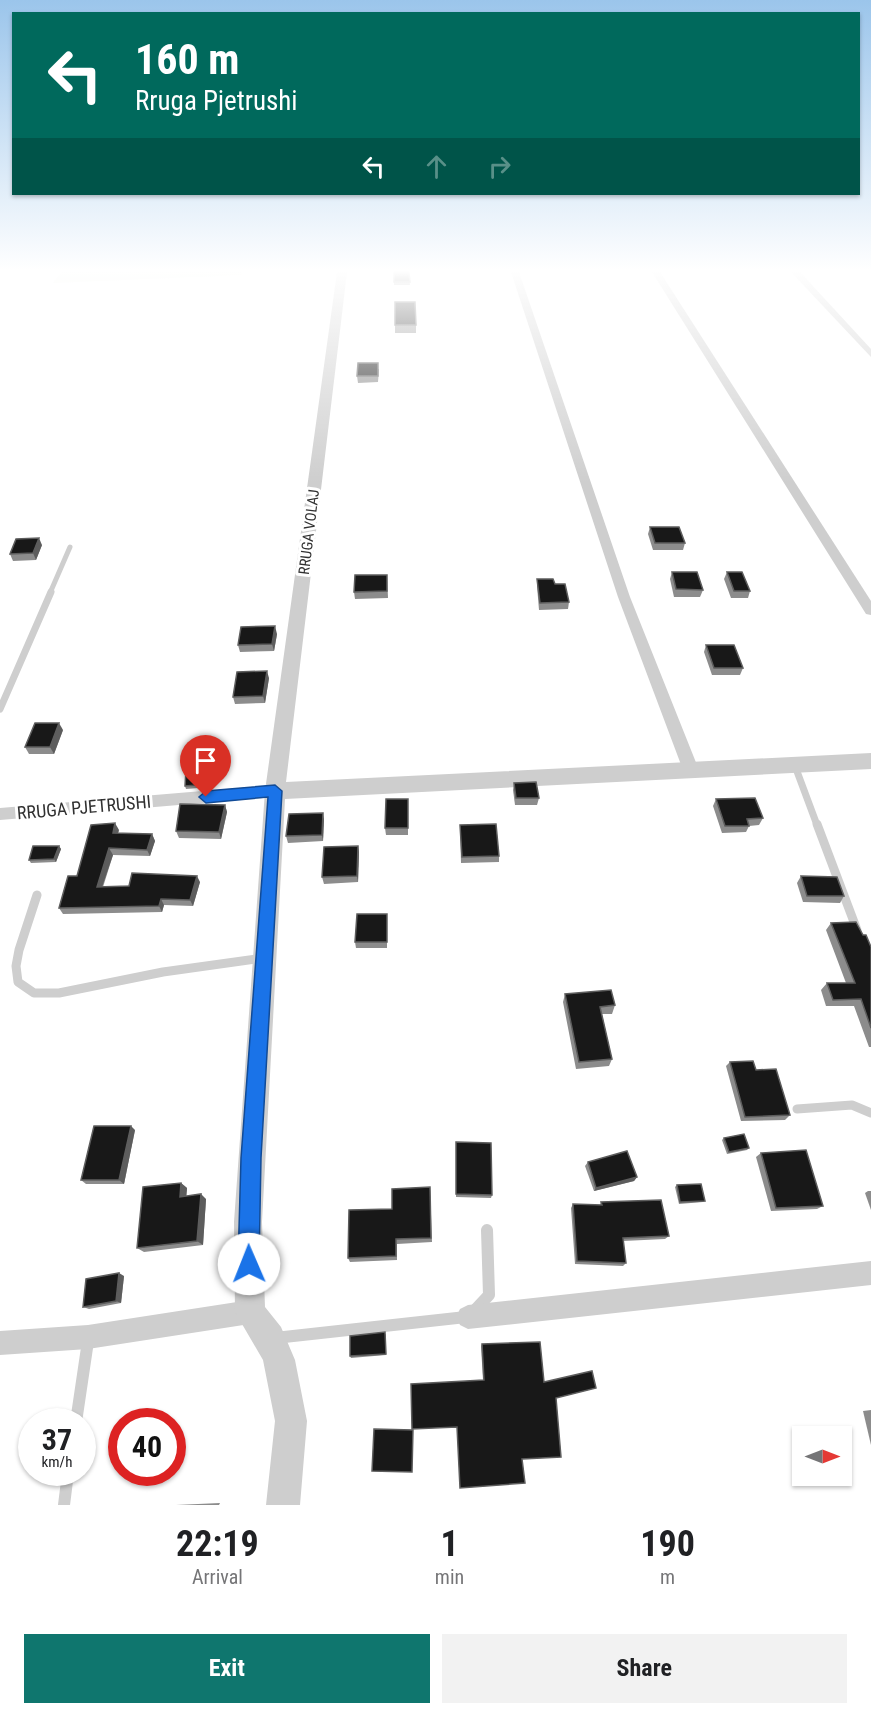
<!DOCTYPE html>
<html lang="en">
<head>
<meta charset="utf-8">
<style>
  :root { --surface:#fff; --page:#f2f2f2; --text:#202124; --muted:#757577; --accent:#0f766e }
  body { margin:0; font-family:"Roboto Condensed",sans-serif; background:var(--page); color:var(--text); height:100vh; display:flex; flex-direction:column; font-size:22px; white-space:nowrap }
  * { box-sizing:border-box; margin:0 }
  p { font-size:20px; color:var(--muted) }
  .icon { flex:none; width:33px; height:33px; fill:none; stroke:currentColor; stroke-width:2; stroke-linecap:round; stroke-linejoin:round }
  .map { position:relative; height:1505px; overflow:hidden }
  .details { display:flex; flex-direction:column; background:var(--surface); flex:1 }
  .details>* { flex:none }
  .guide { position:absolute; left:12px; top:12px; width:848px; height:183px; border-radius:0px; box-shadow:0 2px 4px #0004; background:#00695c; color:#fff; overflow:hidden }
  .needle { width:39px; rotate:90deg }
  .fabs { position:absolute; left:792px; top:1426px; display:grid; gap:12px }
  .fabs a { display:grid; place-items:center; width:60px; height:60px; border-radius:0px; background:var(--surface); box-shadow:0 2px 4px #0004; font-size:30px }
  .speed { position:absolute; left:18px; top:1408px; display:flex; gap:12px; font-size:30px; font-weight:700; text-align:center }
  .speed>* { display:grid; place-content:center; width:78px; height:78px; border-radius:50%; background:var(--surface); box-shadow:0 2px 4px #0004; line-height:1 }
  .speed small { font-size:15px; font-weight:400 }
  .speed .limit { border:9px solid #d22; background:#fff; color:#111 }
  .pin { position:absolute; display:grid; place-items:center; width:51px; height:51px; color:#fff; margin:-62px -26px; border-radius:50% 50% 50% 0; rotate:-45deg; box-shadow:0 0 6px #0007 }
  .pin .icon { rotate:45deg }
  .me { position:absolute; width:66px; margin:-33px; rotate:359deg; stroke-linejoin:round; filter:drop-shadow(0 0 4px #0008) }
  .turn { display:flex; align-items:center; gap:21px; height:126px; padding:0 24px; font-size:27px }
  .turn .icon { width:78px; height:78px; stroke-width:2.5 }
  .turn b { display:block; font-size:42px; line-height:51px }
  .lanes { display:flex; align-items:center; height:57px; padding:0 24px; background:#0003; justify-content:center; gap:30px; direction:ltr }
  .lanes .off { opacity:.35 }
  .eta { display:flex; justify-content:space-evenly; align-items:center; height:102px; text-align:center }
  .eta b { font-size:36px; font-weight:700; line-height:42px }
  .button { display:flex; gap:12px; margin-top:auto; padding:12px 24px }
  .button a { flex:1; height:69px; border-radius:0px; background:var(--accent); color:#fff; font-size:24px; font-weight:700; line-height:69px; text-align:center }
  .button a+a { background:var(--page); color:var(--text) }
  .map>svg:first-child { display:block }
</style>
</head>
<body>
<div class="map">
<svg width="871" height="1505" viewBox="0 0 871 1505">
  <rect width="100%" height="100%" fill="#fff"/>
  <path fill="#e6efde" d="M61,272H242V275L53,283Z"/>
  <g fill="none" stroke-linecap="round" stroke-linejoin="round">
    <path stroke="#cecece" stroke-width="5" d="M50,593L70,547"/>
    <g stroke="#cecece" stroke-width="7">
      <path d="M0,709L51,592"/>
      <path d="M795,766L817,825"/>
    </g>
    <g stroke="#cecece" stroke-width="9">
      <path d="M817,824L857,930"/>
      <path d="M37,895L19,950L16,966L18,982L34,993H59L163,972L263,958"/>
      <path d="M797,1109L852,1105L871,1113"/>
    </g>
    <g stroke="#cecece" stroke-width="12">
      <path d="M475,1310L489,1295L487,1230"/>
      <path d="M275,1338L466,1317"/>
      <path d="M76,1422L88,1341"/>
      <path d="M64,1505L68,1473"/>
    </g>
    <g fill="#cecece" fill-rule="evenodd">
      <path d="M511,272H519L630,597L699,770L696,774H686L683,770L618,597Z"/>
      <path d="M652,272H660L871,601V615L866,614Z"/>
      <path d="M791,272H800L871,349V357Z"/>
      <path d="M275,785L281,787L283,791L281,795L275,797L0,820V808Z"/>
      <path d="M871,1261V1285L468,1329L460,1325L456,1317L460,1309L468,1305Z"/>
      <path d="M250,1300L258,1304L262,1312L258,1320L250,1324L88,1349L0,1355V1331L88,1325Z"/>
    </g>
    <path fill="#cecece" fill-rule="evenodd" d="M337,272H347L286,782L871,753V769L285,799L262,1222L265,1307L281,1327L295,1360L307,1421L300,1505H266L275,1421L263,1360L235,1312L234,1222L265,791Z"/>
  </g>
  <g fill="#8c8c8c">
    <path d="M394,272H409L410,285H394Z"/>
    <path d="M395,302L416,325V333H395Z"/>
    <path d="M379,369L378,382L358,383L357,376Z"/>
    <path d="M650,527L685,543L683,550H653L648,534Z"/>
    <path d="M42,545L36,560L13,561L10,554Z"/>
    <path d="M672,572L703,590L700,597H674L670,579Z"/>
    <path d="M727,572L750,591L748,598H731L724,579Z"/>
    <path d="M387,575L388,598L355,599L354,592Z"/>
    <path d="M537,579L555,584L569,602L568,609L539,610L537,586Z"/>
    <path d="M277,634L274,651L240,652L238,645Z"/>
    <path d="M706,645L743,668L740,675H712L704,652Z"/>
    <path d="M269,678L265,703L235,704L233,697Z"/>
    <path d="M63,730L54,754H29L25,747Z"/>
    <path d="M213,771L211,787L186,789L185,786Z"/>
    <path d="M514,783L539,798L537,805H515L513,790Z"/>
    <path d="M408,799V835H386L385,828Z"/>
    <path d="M716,799L763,818L759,825L749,826L746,832L722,833L713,806Z"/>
    <path d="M225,805L227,812L221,839L179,838L176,831Z"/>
    <path d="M324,819L323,841L288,843L286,836Z"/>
    <path d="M460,825L499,856V862L461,863Z"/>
    <path d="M119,830L118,833L152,834L155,841L150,856L113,855L103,887L200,882L193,906L164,905L162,912L63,914L59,908L77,876Z"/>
    <path d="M59,846L61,849L56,862L31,863L29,860Z"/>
    <path d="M358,846L359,852L358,882L324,884L322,877Z"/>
    <path d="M801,876L844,896L840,903L803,902L797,883Z"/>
    <path d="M387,914V948H356L355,942Z"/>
    <path d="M831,923L863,935L871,947V1047H869L854,1006H826L821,990L827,983H846L826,930Z"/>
    <path d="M565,994L615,1005L612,1014H602L612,1059L609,1066L576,1069L563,1002Z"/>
    <path d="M730,1062L756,1070L790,1115L785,1120L741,1121L726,1066Z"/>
    <path d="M135,1130L124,1184H86L81,1180Z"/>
    <path d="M724,1138L749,1148L747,1150L727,1154L722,1140Z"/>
    <path d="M456,1142L492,1195L491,1198L456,1197Z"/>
    <path d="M761,1153L823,1206L817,1209L771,1211L756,1157Z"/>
    <path d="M588,1162L637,1177L634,1181L594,1191L585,1166Z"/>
    <path d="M181,1183L187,1188L186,1196L206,1199L203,1245L144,1252L137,1248Z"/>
    <path d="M677,1185L705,1201L703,1202L679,1204L675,1187Z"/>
    <path d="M430,1187L432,1242L397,1244V1260L350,1262L348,1258L392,1209Z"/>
    <path d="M868,1191H871V1210L865,1193Z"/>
    <path d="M601,1202L669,1236L665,1239L623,1241L626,1263L623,1266L575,1264L571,1208L573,1204L600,1205Z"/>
    <path d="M124,1276L121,1303L89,1309L83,1307Z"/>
    <path d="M386,1334V1355L351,1358L350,1356Z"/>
    <path d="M482,1344L544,1382L556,1398L522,1459L483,1380L481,1346Z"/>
    <path d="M871,1410V1445L863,1411Z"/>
    <path d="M220,1503L219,1505H175H176Z"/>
  </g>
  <g fill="#5d5d5d">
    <path d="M39,538L42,545L36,560L33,553Z"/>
    <path d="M275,626L277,634L274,651L272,644Z"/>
    <path d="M267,671L269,678L265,703L263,696Z"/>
    <path d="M59,723L63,730L54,754L50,747Z"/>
    <path d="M212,768L213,771L211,787L210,784Z"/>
    <path d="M225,805L227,812L221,839L219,832Z"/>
    <path d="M323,813L324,819L323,841L322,835Z"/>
    <path d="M115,823L119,830L116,840L113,833Z"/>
    <path d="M152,834L155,841L150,856L147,850Z"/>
    <path d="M59,846L61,849L56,862L54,859Z"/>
    <path d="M358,846L359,852L358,882L357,876Z"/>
    <path d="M109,848L113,855L100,893L97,887Z"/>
    <path d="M197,876L200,882L193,906L190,900Z"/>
    <path d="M161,899L164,905L162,912L159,906Z"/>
    <path d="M131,1126L135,1130L124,1184L119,1180Z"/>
    <path d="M637,1177L634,1181L594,1191L596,1188Z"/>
    <path d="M181,1183L187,1188L186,1202L180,1197Z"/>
    <path d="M201,1194L206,1199L203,1245L197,1241Z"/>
    <path d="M119,1273L124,1276L121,1303L116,1301Z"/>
  </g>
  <g fill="#181818" stroke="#5d5d5d" stroke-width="1.5">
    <path d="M394,272H409L410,282H394Z"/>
    <path d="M395,302H415L416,325H395Z"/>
    <path d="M358,363H378V376H357Z"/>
    <path d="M650,527H679L685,543H655Z"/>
    <path d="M39,538L33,553L10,554L16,539Z"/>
    <path d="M672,572H697L703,590L676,589Z"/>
    <path d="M727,572H742L750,591H734Z"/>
    <path d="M355,575H387V591L354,592Z"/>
    <path d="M537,579H553L555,584H565L569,602L540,603Z"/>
    <path d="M275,626L272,644L238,645L241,627Z"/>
    <path d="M706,645H734L743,668H714Z"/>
    <path d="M267,671L263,696L233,697L237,672Z"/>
    <path d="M35,723H59L50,747H25Z"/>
    <path d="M212,768L210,784L185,786L186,770Z"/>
    <path d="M536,782L539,798H516L514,783Z"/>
    <path d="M755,798L763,818L747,819L749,826H725L716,799Z"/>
    <path d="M386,799H408V828H385Z"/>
    <path d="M180,804L225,805L219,832L176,831Z"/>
    <path d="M323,813L322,835L286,836L289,814Z"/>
    <path d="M115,823L113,833L152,834L147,850L109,848L97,887L129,886L132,873L197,876L190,900L161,899L159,906L59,908L68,876H77L91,825Z"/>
    <path d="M496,824L499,856L462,857L460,825Z"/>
    <path d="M33,846H59L54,859L29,860Z"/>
    <path d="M358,846L357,876L322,877L324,847Z"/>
    <path d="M801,876L837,877L844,896H807Z"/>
    <path d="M357,914H387V942H355Z"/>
    <path d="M856,922L863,935H866L871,947V1028L861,999L833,1000L827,983H855L831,923Z"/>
    <path d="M611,990L615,1005L600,1007L612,1059L579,1062L565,994Z"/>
    <path d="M753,1061L756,1070L776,1069L790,1115L745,1117L730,1062Z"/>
    <path d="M94,1126H131L119,1180H81Z"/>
    <path d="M744,1134L749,1148L729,1152L724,1138Z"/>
    <path d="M456,1142L491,1143L492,1195L456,1194Z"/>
    <path d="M806,1150L823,1206L776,1208L761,1153Z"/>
    <path d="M627,1151L637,1177L596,1188L588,1162Z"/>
    <path d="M181,1183L180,1197L201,1194L197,1241L137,1248L143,1187Z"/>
    <path d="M701,1184L705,1201L680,1202L677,1185Z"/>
    <path d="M430,1187L431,1238L396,1239V1256L348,1258L349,1210L392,1209V1189Z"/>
    <path d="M661,1200L669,1236L623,1238L626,1263L577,1261L573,1204L602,1205L601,1202Z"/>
    <path d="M119,1273L116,1301L83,1307L86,1279Z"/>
    <path d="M385,1332L386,1354L350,1356V1336Z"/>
    <path d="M540,1342L544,1382L592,1371L596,1388L556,1398L561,1457L522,1459L525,1483L460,1488L457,1427L412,1429L411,1384L484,1380L482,1344Z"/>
    <path d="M374,1429L413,1430L412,1472L372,1471Z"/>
  </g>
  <linearGradient id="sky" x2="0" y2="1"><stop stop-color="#9bc5eb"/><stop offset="0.56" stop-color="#fff"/><stop offset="1" stop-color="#fff" stop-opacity="0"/></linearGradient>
  <rect width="871" height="483" fill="url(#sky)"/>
  <path fill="#1a73e8" stroke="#114b97" stroke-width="1.5" d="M275,785L282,791L261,1158L259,1264L256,1271L249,1274L241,1271L238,1264L241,1158L268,797L206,803L199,797L206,791Z"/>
  <g text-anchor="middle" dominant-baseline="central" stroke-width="6" stroke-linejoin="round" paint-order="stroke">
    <g font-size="15" fill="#313131" stroke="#fff">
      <text transform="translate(309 532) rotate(-83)">RRUGA VOLAJ</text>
    </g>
    <g font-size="18" fill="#313131" stroke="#fff">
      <text transform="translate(84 807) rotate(-5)">RRUGA PJETRUSHI</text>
    </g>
  </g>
</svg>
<div class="fabs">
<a><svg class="needle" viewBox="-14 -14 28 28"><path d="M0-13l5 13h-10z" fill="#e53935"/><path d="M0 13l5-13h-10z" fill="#757577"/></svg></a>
</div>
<div class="speed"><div>37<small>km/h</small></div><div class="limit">40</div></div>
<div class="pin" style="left:206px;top:797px;background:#d93025"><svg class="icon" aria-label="arrive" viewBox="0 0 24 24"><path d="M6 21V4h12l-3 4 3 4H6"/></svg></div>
<svg class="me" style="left:249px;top:1264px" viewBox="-20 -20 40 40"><circle r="19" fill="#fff"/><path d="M0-13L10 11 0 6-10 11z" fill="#1a73e8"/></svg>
<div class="guide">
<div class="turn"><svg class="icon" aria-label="left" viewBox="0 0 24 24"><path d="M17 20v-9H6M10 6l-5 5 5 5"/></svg><div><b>160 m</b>Rruga Pjetrushi</div></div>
<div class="lanes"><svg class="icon" aria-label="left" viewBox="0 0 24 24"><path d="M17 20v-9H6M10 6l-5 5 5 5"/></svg><svg class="icon off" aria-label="ahead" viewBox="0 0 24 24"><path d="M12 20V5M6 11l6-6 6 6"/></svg><svg class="icon off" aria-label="right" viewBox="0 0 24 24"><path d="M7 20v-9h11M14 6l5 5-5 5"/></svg></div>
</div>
</div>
<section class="details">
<div class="eta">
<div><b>22:19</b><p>Arrival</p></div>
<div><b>1</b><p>min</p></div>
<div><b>190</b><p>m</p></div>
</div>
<div class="button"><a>Exit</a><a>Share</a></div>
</section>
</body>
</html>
